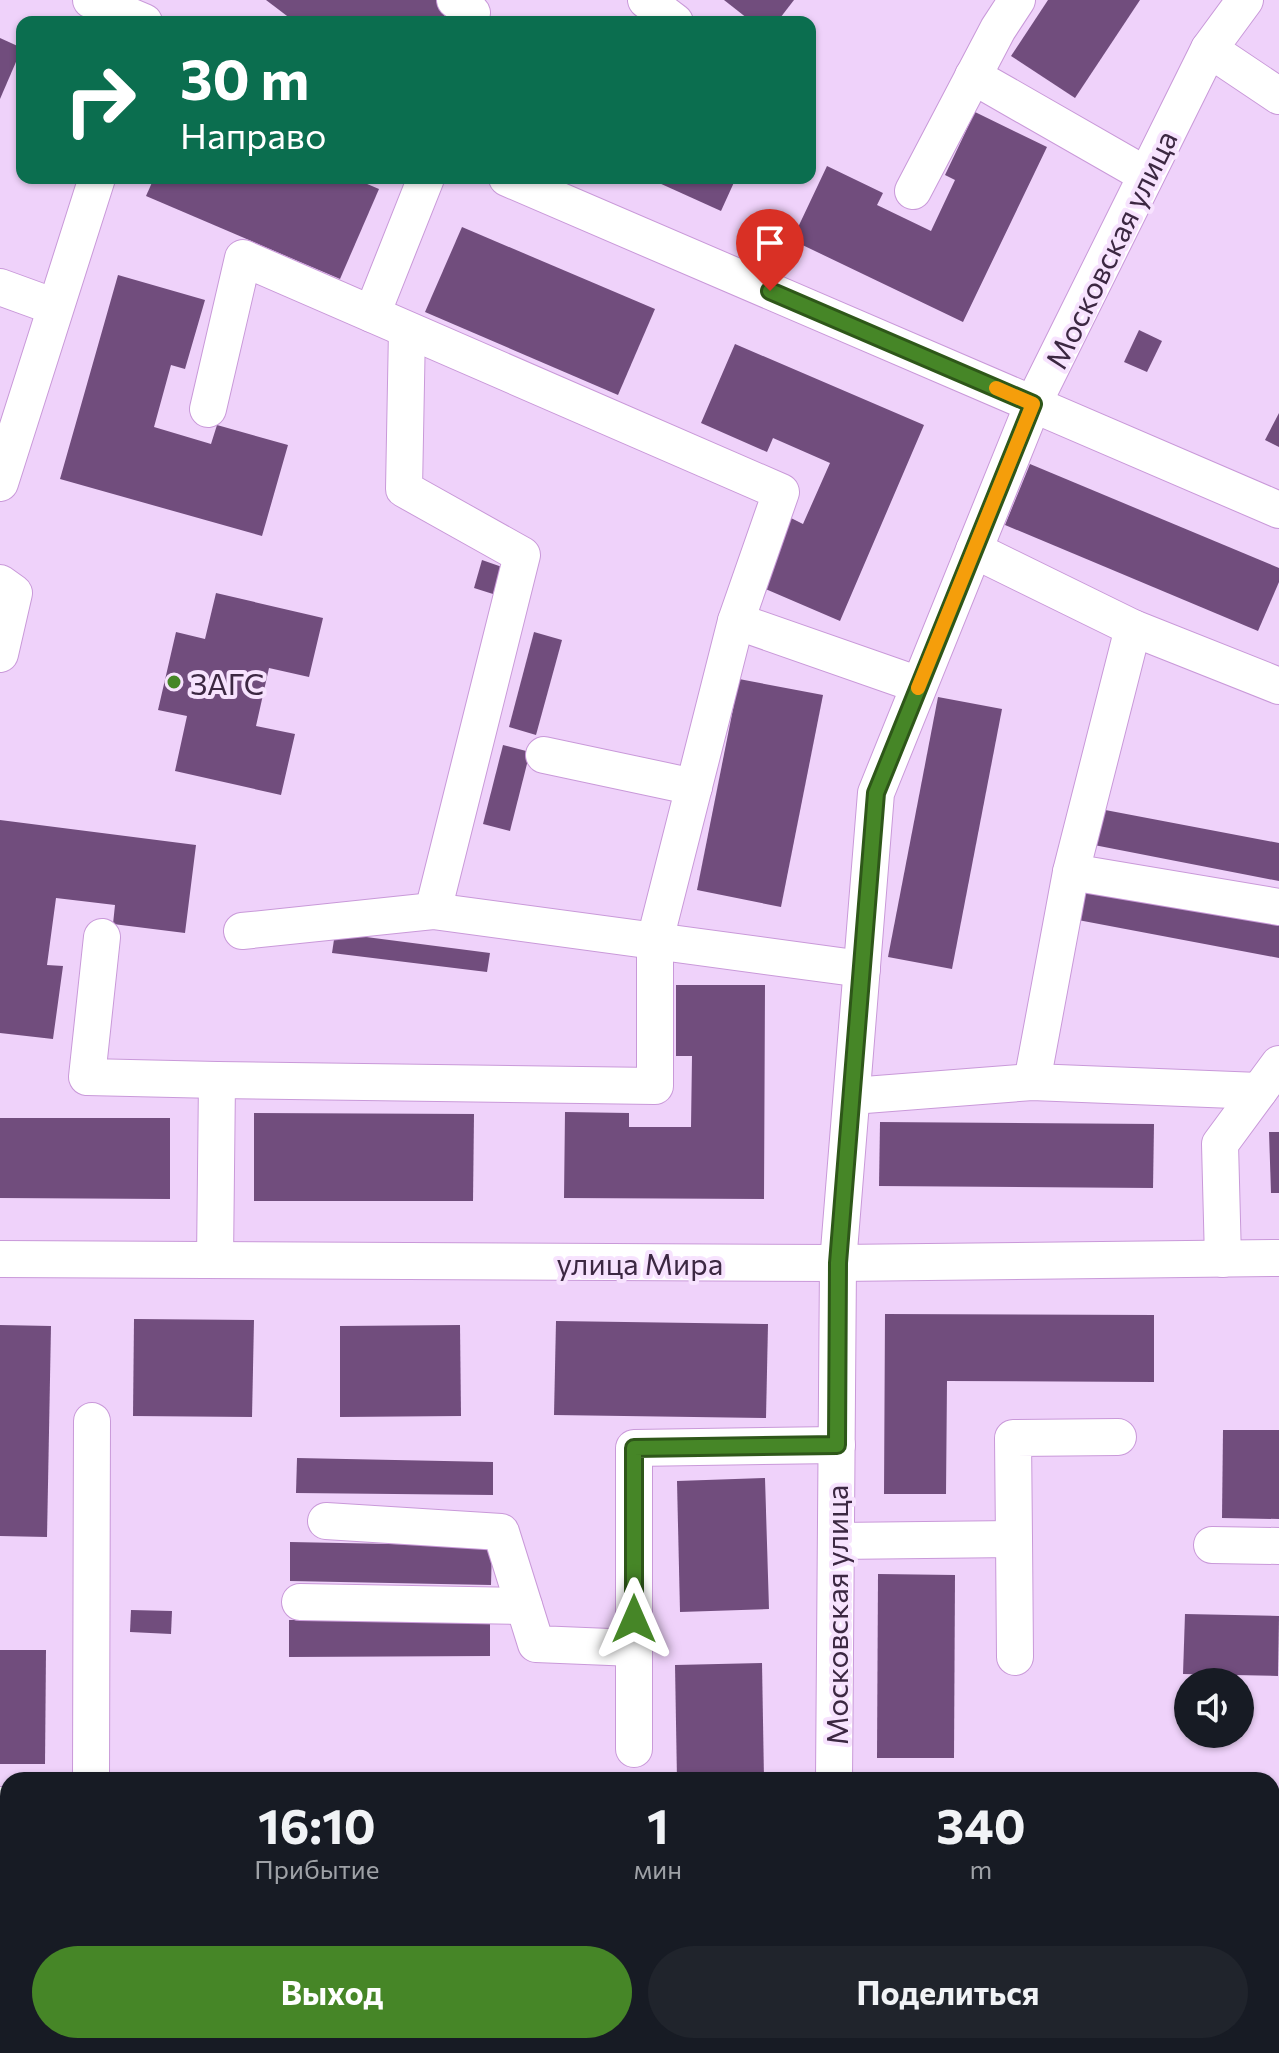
<!DOCTYPE html>
<html lang="ru">
<head>
<meta charset="utf-8">
<style>
  :root { --surface:#171b24; --page:#20242c; --text:#f1f3f6; --muted:#9ea1a6; --accent:#468627 }
  body { margin:0; font-family:Commissioner,sans-serif; background:var(--page); color:var(--text); height:100vh; display:flex; flex-direction:column; font-size:30px; white-space:nowrap }
  * { box-sizing:border-box; margin:0 }
  p { font-size:26px; color:var(--muted) }
  .icon { flex:none; width:44px; height:44px; fill:none; stroke:currentColor; stroke-width:2; stroke-linecap:round; stroke-linejoin:round }
  .map { position:relative; flex:1; overflow:hidden }
  .panel { position:absolute; left:0px; top:1772px; width:1280px; height:282px; display:flex; flex-direction:column; background:var(--surface); border-radius:24px 24px 0 0; box-shadow:0 2px 6px #0004 }
  .panel>* { flex:none }
  .guide { position:absolute; left:16px; top:16px; width:800px; height:168px; border-radius:16px; box-shadow:0 2px 6px #0004; background:#0b6e4f; color:#fff; overflow:hidden }
  .tools { position:absolute; left:1174px; top:1668px; display:grid; gap:16px }
  .tools a { display:grid; place-items:center; width:80px; height:80px; border-radius:50%; background:var(--surface); box-shadow:0 2px 6px #0004; font-size:40px }
  .pin { position:absolute; display:grid; place-items:center; width:68px; height:68px; color:#fff; margin:-82px -34px; border-radius:50% 50% 50% 0; rotate:-45deg; box-shadow:0 0 8px #0007 }
  .pin .icon { rotate:45deg }
  .me { position:absolute; width:88px; margin:-44px; rotate:0deg; stroke-linejoin:round; filter:drop-shadow(0 0 6px #0008) }
  .turn { display:flex; align-items:center; gap:28px; height:168px; padding:0 32px; font-size:36px }
  .turn .icon { width:104px; height:104px; stroke-width:2.5 }
  .turn b { display:block; font-size:56px; line-height:68px }
  .eta { display:flex; justify-content:space-evenly; align-items:center; height:136px; text-align:center }
  .eta b { font-size:48px; font-weight:700; line-height:56px }
  .button { display:flex; gap:16px; margin-top:auto; padding:16px 32px }
  .button a { flex:1; height:92px; border-radius:48px; background:var(--accent); color:#fff; font-size:32px; font-weight:700; line-height:92px; text-align:center }
  .button a+a { background:var(--page); color:var(--text) }
  .map>svg:first-child { display:block }
</style>
</head>
<body>
<div class="map">
<svg width="1279" height="2053" viewBox="0 0 1279 2053">
  <rect width="100%" height="100%" fill="#efd2fa"/>
  <path fill="#dfb1b2" d="M1272,1818L1279,1819V2002H1272Z"/>
  <g fill="#714d7d">
    <path d="M266,0H445L450,2L442,22H295Z"/>
    <path d="M724,0H794L777,22H752Z"/>
    <path d="M1048,0H1140L1075,98L1011,56Z"/>
    <path d="M0,38L22,48L0,99Z"/>
    <path d="M975,112L1047,147L963,322L792,240L827,166L883,193L877,205L931,231L955,180L945,175Z"/>
    <path d="M154,178H353L379,189L340,279L146,196Z"/>
    <path d="M648,178H736L721,211Z"/>
    <path d="M462,227L655,309L618,395L425,312Z"/>
    <path d="M118,275L205,300L185,369L171,365L154,427L211,444L217,425L288,445L262,536L60,479Z"/>
    <path d="M1139,330L1162,341L1147,372L1124,362Z"/>
    <path d="M735,344L924,425L840,621L761,587L791,518L803,524L830,463L773,438L767,452L701,423Z"/>
    <path d="M1279,413V447L1265,440Z"/>
    <path d="M1030,464L1279,568V582L1258,631L1005,525Z"/>
    <path d="M482,560L502,567L493,594L474,588Z"/>
    <path d="M216,593L323,618L309,677L269,668L256,726L295,734L281,795L175,771L187,716L158,710L176,632L205,639Z"/>
    <path d="M534,632L562,640L536,735L509,727Z"/>
    <path d="M739,679L823,695L781,907L697,890Z"/>
    <path d="M938,697L1002,709L952,969L888,957Z"/>
    <path d="M503,745L530,752L510,831L483,824Z"/>
    <path d="M1100,809L1279,843V881L1094,845Z"/>
    <path d="M0,820L196,845L185,933L113,924L115,905L56,898L47,965L63,966L53,1039L0,1033Z"/>
    <path d="M1085,881L1279,919V958L1078,920Z"/>
    <path d="M335,933L490,953L487,972L332,953Z"/>
    <path d="M676,985H765L764,1199L564,1198L565,1112L629,1113V1127H691L692,1056H676Z"/>
    <path d="M254,1113L474,1114L473,1201H254Z"/>
    <path d="M0,1118H170V1199L0,1198Z"/>
    <path d="M880,1122L1154,1124L1153,1188L879,1186Z"/>
    <path d="M1269,1132H1279V1193H1271Z"/>
    <path d="M885,1314L1154,1315V1382L947,1381L946,1494H884Z"/>
    <path d="M134,1319L254,1320L252,1417L133,1416Z"/>
    <path d="M556,1321L768,1324L766,1418L554,1415Z"/>
    <path d="M0,1325L51,1326L47,1537L0,1536Z"/>
    <path d="M460,1325L461,1416L340,1417V1326Z"/>
    <path d="M1223,1430H1279V1519L1222,1518Z"/>
    <path d="M297,1458L493,1462V1495L296,1493Z"/>
    <path d="M765,1478L769,1609L680,1612L677,1481Z"/>
    <path d="M290,1542L492,1546L491,1585L290,1581Z"/>
    <path d="M878,1574L955,1575L954,1758H877Z"/>
    <path d="M131,1610L172,1611L171,1634L130,1632Z"/>
    <path d="M1185,1614L1279,1616L1278,1676L1183,1674Z"/>
    <path d="M490,1619V1656L289,1657V1620Z"/>
    <path d="M0,1650H46L45,1764H0Z"/>
    <path d="M762,1663L764,1780H677L675,1665Z"/>
    <path d="M0,1876L8,1877V2024H0Z"/>
    <path d="M550,2046H759V2053L550,2052Z"/>
  </g>
  <g fill="none" stroke-linecap="round" stroke-linejoin="round">
    <defs>
      <g id="minor">
        <path d="M91,0L144,22"/>
        <path d="M455,0L472,13L468,22"/>
        <path d="M646,0L675,22"/>
        <path d="M1209,49L1279,96"/>
        <path d="M973,76L1146,175"/>
        <path d="M507,178L1279,510"/>
        <path d="M913,191L998,29L1017,0"/>
        <path d="M0,287L55,307"/>
        <path d="M372,314L426,178"/>
        <path d="M407,330L404,489L522,555L433,911"/>
        <path d="M208,409L243,258L781,492L736,621L919,685"/>
        <path d="M0,483L97,178"/>
        <path d="M974,550L1133,628L1071,872L1279,907"/>
        <path d="M0,583L14,593L0,654"/>
        <path d="M1133,628L1279,686"/>
        <path d="M544,755L694,787"/>
        <path d="M242,931L433,911L862,969"/>
        <path d="M102,937L87,1077L217,1080"/>
        <path d="M1032,1082L1071,872"/>
        <path d="M852,1096L1032,1082L1259,1091"/>
        <path d="M0,1259L838,1263L1279,1258"/>
        <path d="M1223,1259L1220,1144L1279,1064"/>
        <path d="M215,1260L217,1080L655,1086V940L736,621"/>
        <path d="M326,1521L501,1532L536,1644L634,1648"/>
        <path d="M1014,1539L1013,1438L1118,1437"/>
        <path d="M836,1541L1014,1539L1015,1657"/>
        <path d="M1212,1545L1279,1546"/>
        <path d="M300,1602L524,1606"/>
        <path d="M634,1749V1448L837,1445"/>
        <path d="M91,1780L92,1421"/>
        <path d="M834,1780L838,1263L876,793L1033,404L1209,49L1245,0"/>
        <path d="M0,1805H8"/>
        <path d="M832,2053V2046"/>
      </g>
    </defs>
    <use href="#minor" stroke="#c999d9" stroke-width="38"/>
    <use href="#minor" stroke="#fff" stroke-width="36"/>
  </g>
  <g fill="none" stroke-linecap="round" stroke-linejoin="round">
    <defs>
      <path id="route" d="M634,1619V1448L837,1445L838,1263L876,793L1033,404L770,291"/>
    </defs>
    <use href="#route" stroke="#2e5719" stroke-width="20"/>
    <use href="#route" stroke="#468627" stroke-width="14"/>
    <path stroke="#f59e0b" stroke-width="14" d="M918,688L1033,404L996,388"/>
  </g>
  <circle fill="#468627" stroke="#f7e3fe" stroke-width="3" cx="174" cy="682" r="8"/>
  <g text-anchor="middle" dominant-baseline="central" stroke-width="8" stroke-linejoin="round" paint-order="stroke">
    <g font-size="30" fill="#3c2842" stroke="#f7e3fe">
      <text transform="translate(1110 249) rotate(-64)">Московская улица</text>
      <text x="640" y="1262">улица Мира</text>
      <text transform="translate(835 1615) rotate(-90)">Московская улица</text>
    </g>
    <g font-size="30" fill="#3c2842" stroke="#f7e3fe" text-anchor="start">
      <text x="190" y="682">ЗАГС</text>
    </g>
  </g>
</svg>
<div class="tools">
<a><svg class="icon" aria-label="sound" viewBox="0 0 24 24"><path d="M4 9h4l5-4v14l-5-4H4zM17 9q2 3 0 6"/></svg></a>
</div>
<div class="pin" style="left:770px;top:291px;background:#d93025"><svg class="icon" aria-label="arrive" viewBox="0 0 24 24"><path d="M6 21V4h12l-3 4 3 4H6"/></svg></div>
<svg class="me" style="left:634px;top:1619px" viewBox="-20 -20 40 40"><path d="M0-17L14 15 0 8-14 15z" fill="#468627" stroke="#fff" stroke-width="4"/></svg>
<div class="guide">
<div class="turn"><svg class="icon" aria-label="right" viewBox="0 0 24 24"><path d="M7 20v-9h11M14 6l5 5-5 5"/></svg><div><b>30 m</b>Направо</div></div>
</div>
<section class="panel">
<div class="eta">
<div><b>16:10</b><p>Прибытие</p></div>
<div><b>1</b><p>мин</p></div>
<div><b>340</b><p>m</p></div>
</div>
<div class="button"><a>Выход</a><a>Поделиться</a></div>
</section>
</div>
</body>
</html>
